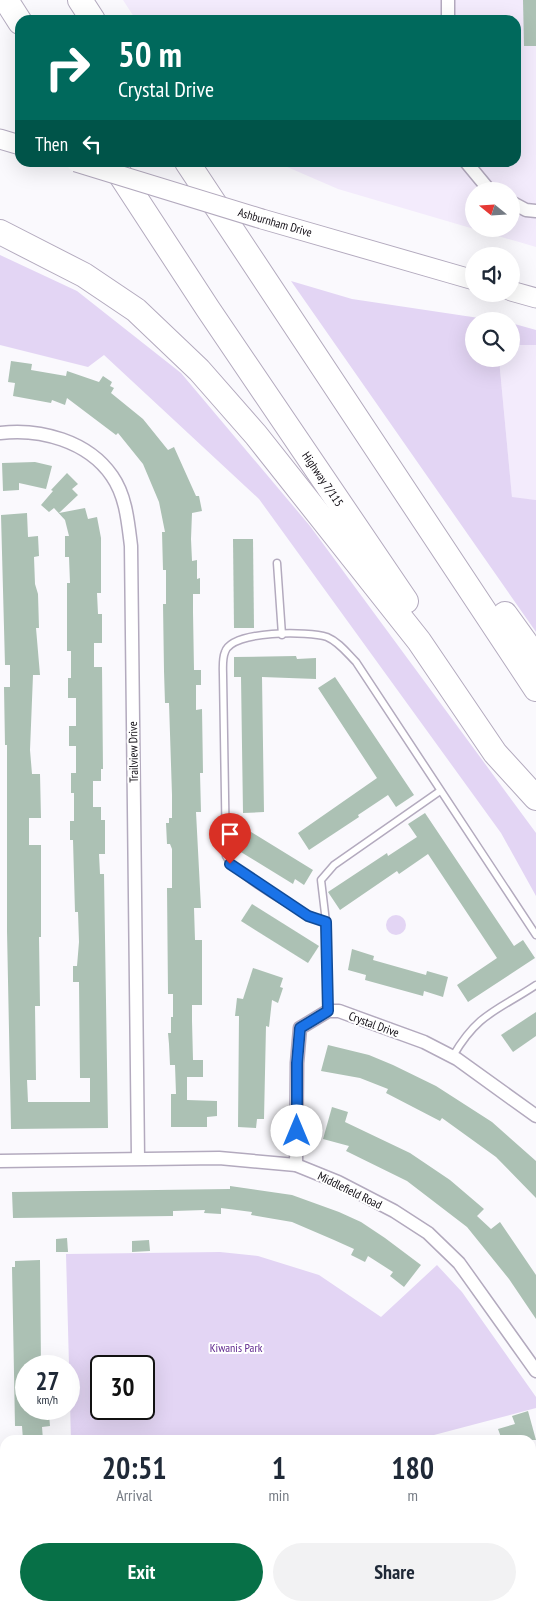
<!DOCTYPE html>
<html lang="en">
<head>
<meta charset="utf-8">
<style>
  :root { --surface:#fff; --page:#f2f2f3; --text:#1f2937; --muted:#747a83; --accent:#077047 }
  body { margin:0; font-family:"PT Sans Narrow",sans-serif; background:var(--page); color:var(--text); height:100vh; display:flex; flex-direction:column; font-size:19px; white-space:nowrap }
  * { box-sizing:border-box; margin:0 }
  p { font-size:16px; color:var(--muted) }
  .icon { flex:none; width:28px; height:28px; fill:none; stroke:currentColor; stroke-width:2; stroke-linecap:round; stroke-linejoin:round }
  .map { position:relative; flex:1; overflow:hidden }
  .side { position:absolute; left:0px; top:1435px; width:536px; height:176px; display:flex; flex-direction:column; background:var(--surface); border-radius:15px 15px 0 0; box-shadow:0 5px 20px #0002 }
  .side>* { flex:none }
  .hud { position:absolute; left:15px; top:15px; width:506px; height:152px; border-radius:15px; box-shadow:0 5px 20px #0002; background:#00695c; color:#fff; overflow:hidden }
  .needle { width:32px; rotate:288deg }
  .controls { position:absolute; left:465px; top:182px; display:grid; gap:10px }
  .controls a { display:grid; place-items:center; width:55px; height:55px; border-radius:50%; background:var(--surface); box-shadow:0 5px 20px #0002; font-size:25px }
  .speed { position:absolute; left:15px; top:1355px; display:flex; gap:10px; font-size:25px; font-weight:700; text-align:center }
  .speed>* { display:grid; place-content:center; width:65px; height:65px; border-radius:50%; background:var(--surface); box-shadow:0 5px 20px #0002; line-height:1 }
  .speed small { font-size:12px; font-weight:400 }
  .speed .limit { border:2px solid #111; border-radius:8px; background:#fff; color:#111 }
  .pin { position:absolute; display:grid; place-items:center; width:42px; height:42px; color:#fff; margin:-51px -21px; border-radius:50% 50% 50% 0; rotate:-45deg; box-shadow:0 0 5px #0007 }
  .pin .icon { rotate:45deg }
  .me { position:absolute; width:55px; margin:-28px; rotate:0deg; stroke-linejoin:round; filter:drop-shadow(0 0 4px #0008) }
  .turn { display:flex; align-items:center; gap:18px; height:105px; padding:0 20px; font-size:22px }
  .turn .icon { width:65px; height:65px; stroke-width:2.5 }
  .turn b { display:block; font-size:35px; line-height:42px }
  .then { display:flex; align-items:center; height:48px; padding:0 20px; background:#0003; gap:10px; font-size:19px }
  .eta { display:flex; justify-content:space-evenly; align-items:center; height:85px; text-align:center }
  .eta b { font-size:30px; font-weight:700; line-height:35px }
  .cta { display:flex; gap:10px; margin-top:auto; padding:10px 20px }
  .cta a { flex:1; height:58px; border-radius:30px; background:var(--accent); color:#fff; font-size:20px; font-weight:700; line-height:58px; text-align:center }
  .cta a+a { background:var(--page); color:var(--text) }
  .map>svg:first-child { display:block }
</style>
</head>
<body>
<div class="map">
<svg width="536" height="1611" viewBox="0 0 536 1611">
  <rect width="100%" height="100%" fill="#faf9fd"/>
  <g fill="#f3ebfc">
    <path d="M123,0H536V247L474,229H511V191H474V229L338,189L278,163L516,162V20H136Z"/>
    <path d="M511,345H536V500L512,498L499,359H511Z"/>
  </g>
  <g fill="#e3d5f4" fill-rule="evenodd">
    <path d="M0,255L77,291L181,373L310,526L536,833V896L501,833L259,499L104,355L88,367L0,345Z"/>
    <path d="M291,281L352,299L499,321H474V359H499L512,497L536,500V632Z"/>
    <path d="M511,323L536,330V345H511Z"/>
    <circle cx="396" cy="925" r="10"/>
    <path d="M220,1252L258,1256L319,1275L381,1317L437,1265L462,1292L536,1397V1408L415,1440H71L66,1254ZM101,1366H144V1409H101Z"/>
    <path d="M233,1606H378V1611H240Z"/>
  </g>
  <g fill="#acc1b4">
    <path d="M523,0H536V46H524Z"/>
    <path d="M11,361L32,364L31,370L66,376L67,371L99,382L103,376L112,382L110,386L114,388L111,393L143,419L168,450L174,447L196,496H199L202,511L192,513L191,539L192,561L197,560V579L200,578V594H193V612L194,670H201V685H196V710L202,709L203,773H200L201,812H196L201,908H194L195,940H202V1005H192V1021L193,1060H203V1077H187V1100L217,1101V1116L207,1117V1127H171V1094H176L175,1065H170L169,1044L168,1033H171V1017H173V994H168L167,888H172V849L170,844H167L166,823H169V818H172V795L169,703H165L164,671L163,604H166V570H163L162,532H165L159,502L143,464L118,433L116,435L67,398L65,405L52,400L51,403L13,396L15,383L8,382Z"/>
    <path d="M35,462L52,466L46,489L19,483V490L3,491L2,463Z"/>
    <path d="M67,473L78,484L72,489L78,495L59,513L85,508L88,519L97,517L101,538V593H97L98,614H102V643H94V667H102L103,769H101V781H93V807H101V820H105V854H99L100,874H104L108,1128L11,1129L7,931V745H5L4,687H10V665H5L1,515L27,513L28,537L38,536L39,556L34,557L35,584L38,594L39,628H36L40,675H33L30,750L32,774H40L41,818H29V845H41V937H39L40,1006H35L36,1080H27L28,1102H90V1078H80L79,982H73V966H77L79,942L78,912H75L73,840H70V821H74V793H71V773H76V746H69V726H76V698H68V678H71V651H67V583H70L69,557H65V536H69L65,520L54,508L49,512L41,505L53,491L51,490Z"/>
    <path d="M233,539H253L254,628H234Z"/>
    <path d="M296,656L297,659L316,658V679L262,677L264,812L243,813L241,677H234V657Z"/>
    <path d="M335,677L414,795L396,807L388,795L358,815L359,817L309,850L298,833L377,778L318,688Z"/>
    <path d="M425,813L514,946L523,940L535,958L468,1002L457,985L497,958L428,854L399,874L397,871L340,910L328,892L387,853L388,856L417,837L408,824Z"/>
    <path d="M243,827L313,870L304,885L295,879L293,884L231,846Z"/>
    <path d="M252,904L319,946L308,963L241,921Z"/>
    <path d="M352,949L374,956L373,960L426,975L427,971L448,977L443,997L424,991L423,996L365,980L366,975L348,970Z"/>
    <path d="M253,968L283,978L280,987L283,988L278,1003L272,1000L269,1027L266,1026L264,1119H257L256,1128L238,1127L239,1016H235L237,998L243,999Z"/>
    <path d="M536,1012V1036L513,1052L501,1035Z"/>
    <path d="M328,1045L369,1055L393,1065L436,1086L492,1122L536,1161V1198L496,1157L442,1118L440,1121L386,1093L388,1089L360,1078L321,1071Z"/>
    <path d="M332,1107L348,1112L345,1122L410,1153L450,1180L484,1209L477,1216L491,1229L500,1222L536,1275V1319L509,1279L467,1227L407,1181L346,1151L349,1146L323,1139Z"/>
    <path d="M230,1186L292,1195L339,1212L361,1222L385,1238L421,1265L404,1287L390,1276L393,1272L368,1256L365,1262L351,1255L354,1249L334,1240L292,1222L251,1215L252,1212L221,1208V1214L204,1213L205,1210L173,1211V1216L13,1218L12,1192L230,1189Z"/>
    <path d="M67,1238L68,1252H56V1239Z"/>
    <path d="M149,1240L150,1251L132,1252V1241Z"/>
    <path d="M40,1260L41,1366H26V1409H42V1415L49,1414L50,1426L42,1427L43,1440H23L22,1426H15L12,1267H15V1261Z"/>
    <path d="M528,1411L536,1440H502L498,1429L515,1424L512,1416Z"/>
  </g>
  <g fill="none" stroke-linecap="round" stroke-linejoin="round">
    <defs>
      <g id="service">
        <path d="M277,563L282,635"/>
        <path d="M326,922C303,914 237,877 226,856L223,675C223,669 222,659 225,652C232,630 309,631 327,637C339,642 347,653 356,662L536,935"/>
        <path d="M328,1011L326,922L321,880L334,865L440,791"/>
        <path d="M453,1056C478,1013 497,1011 536,985"/>
      </g>
      <g id="minor">
        <path d="M448,0V20"/>
        <path d="M466,162L490,191"/>
        <path d="M511,202L526,210L536,211"/>
        <path d="M0,433C40,428 88,441 112,476C126,496 128,522 131,546L138,1158"/>
        <path d="M0,1161L219,1158L296,1165L338,1182L394,1211L428,1233L459,1263L536,1371"/>
        <path d="M296,1165L297,1063L300,1028L328,1011H339L424,1042L457,1059L536,1116"/>
        <path d="M531,1497L536,1496"/>
        <path d="M0,1531L5,1537"/>
        <path d="M93,1606L100,1611"/>
        <path d="M457,1606V1611"/>
        <path d="M23,1611L27,1606"/>
      </g>
      <g id="secondary">
        <path d="M0,139L20,145"/>
        <path d="M262,219L474,280"/>
        <path d="M511,291L536,298"/>
      </g>
      <g id="motorway">
        <path d="M6,0L20,22"/>
        <path d="M80,0L93,20"/>
        <path d="M112,162L208,309L406,601"/>
        <path d="M187,162L536,689"/>
        <path d="M0,232L84,275L136,310L199,370L256,435L419,641L495,753L536,798"/>
        <path d="M505,614L536,657"/>
      </g>
    </defs>
    <use href="#service" stroke="#b3aabe" stroke-width="9"/>
    <use href="#minor" stroke="#b3aabe" stroke-width="15"/>
    <use href="#secondary" stroke="#b3aabe" stroke-width="21"/>
    <use href="#motorway" stroke="#b3aabe" stroke-width="26"/>
    <use href="#service" stroke="#fff" stroke-width="6"/>
    <use href="#minor" stroke="#fff" stroke-width="12"/>
    <use href="#secondary" stroke="#fff" stroke-width="19"/>
    <use href="#motorway" stroke="#fff" stroke-width="24"/>
    <defs>
      <path id="secondary-bridge" d="M76,162L262,219"/>
    </defs>
    <use href="#secondary-bridge" stroke="#b3aabe" stroke-width="21" stroke-linecap="butt"/>
    <use href="#secondary-bridge" stroke="#fff" stroke-width="19"/>
  </g>
  <g fill="none" stroke-linecap="round" stroke-linejoin="round">
    <defs>
      <path id="route" d="M230,864L308,916L326,922L328,1011L300,1028L297,1063V1131"/>
    </defs>
    <use href="#route" stroke="#114b97" stroke-width="12"/>
    <use href="#route" stroke="#1a73e8" stroke-width="9"/>
  </g>
  <g text-anchor="middle" dominant-baseline="central" stroke-width="4" stroke-linejoin="round" paint-order="stroke">
    <g font-size="12" fill="#100c13" stroke="#fff">
      <text transform="translate(275 222) rotate(16)">Ashburnham Drive</text>
      <text transform="translate(323 479) rotate(56)">Highway 7/115</text>
      <text transform="translate(133 752) rotate(-91)">Trailview Drive</text>
      <text transform="translate(374 1024) rotate(20)">Crystal Drive</text>
      <text transform="translate(350 1190) rotate(26)">Middlefield Road</text>
    </g>
    <g font-size="12" fill="#612a8f" stroke="#fff">
      <text x="236" y="1347">Kiwanis Park</text>
    </g>
  </g>
</svg>
<div class="controls">
<a><svg class="needle" viewBox="-14 -14 28 28"><path d="M0-13l5 13h-10z" fill="#e53935"/><path d="M0 13l5-13h-10z" fill="#747a83"/></svg></a>
<a><svg class="icon" aria-label="sound" viewBox="0 0 24 24"><path d="M4 9h4l5-4v14l-5-4H4zM17 9q2 3 0 6"/></svg></a>
<a><svg class="icon" aria-label="search" viewBox="0 0 24 24"><circle cx="10" cy="10" r="6"/><path d="M15 15l6 6"/></svg></a>
</div>
<div class="speed"><div>27<small>km/h</small></div><div class="limit">30</div></div>
<div class="pin" style="left:230px;top:864px;background:#d93025"><svg class="icon" aria-label="arrive" viewBox="0 0 24 24"><path d="M6 21V4h12l-3 4 3 4H6"/></svg></div>
<svg class="me" style="left:297px;top:1131px" viewBox="-20 -20 40 40"><circle r="19" fill="#fff"/><path d="M0-13L10 11 0 6-10 11z" fill="#1a73e8"/></svg>
<div class="hud">
<div class="turn"><svg class="icon" aria-label="right" viewBox="0 0 24 24"><path d="M7 20v-9h11M14 6l5 5-5 5"/></svg><div><b>50 m</b>Crystal Drive</div></div>
<div class="then">Then<svg class="icon" aria-label="left" viewBox="0 0 24 24"><path d="M17 20v-9H6M10 6l-5 5 5 5"/></svg></div>
</div>
<section class="side">
<div class="eta">
<div><b>20:51</b><p>Arrival</p></div>
<div><b>1</b><p>min</p></div>
<div><b>180</b><p>m</p></div>
</div>
<div class="cta"><a>Exit</a><a>Share</a></div>
</section>
</div>
</body>
</html>
